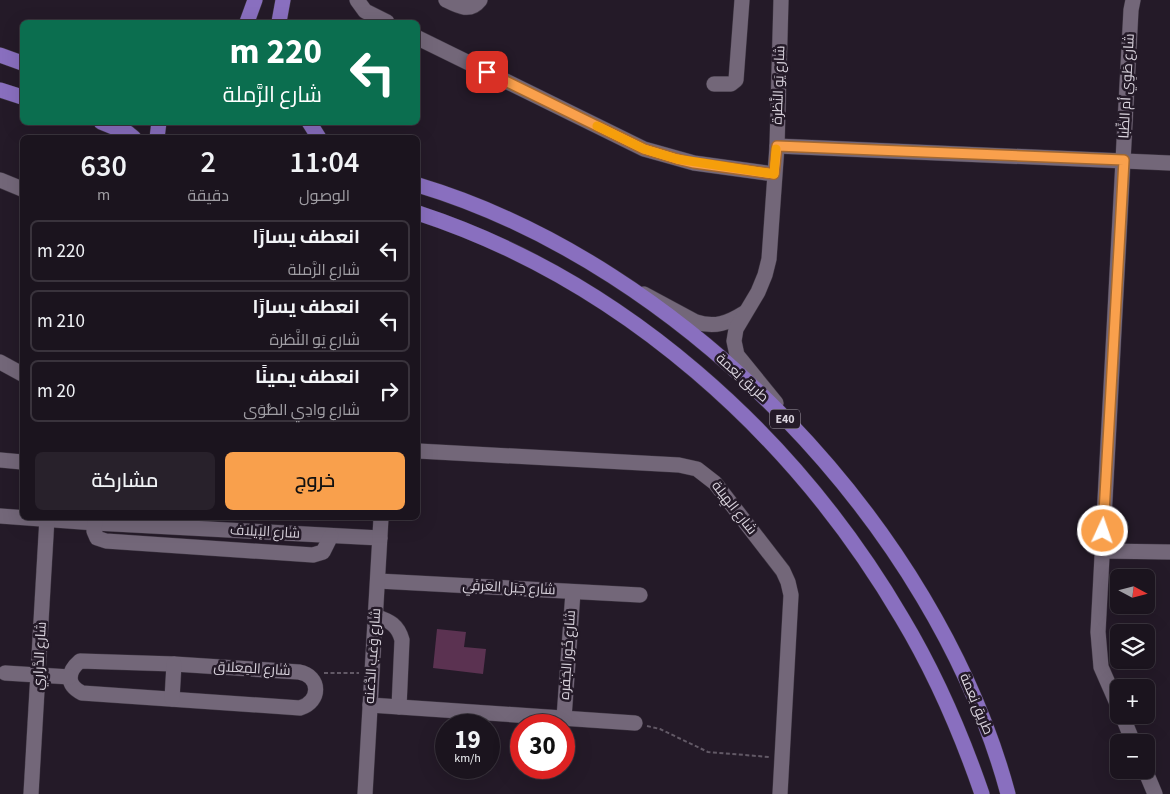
<!DOCTYPE html>
<html lang="ar">
<head>
<meta charset="utf-8">
<style>
  :root { --surface:#1b141e; --page:#28212b; --text:#f1f3f6; --muted:#a09ea4; --line:#39333c; --accent:#f9a04c }
  body { margin:0; font-family:"Source Sans 3",Cairo,sans-serif; background:var(--page); color:var(--text); direction:rtl; height:100vh; display:flex; flex-direction:column; font-size:19px; white-space:nowrap }
  * { box-sizing:border-box; margin:0 }
  p { font-size:16px; color:var(--muted) }
  .icon { flex:none; width:28px; height:28px; fill:none; stroke:currentColor; stroke-width:2; stroke-linecap:round; stroke-linejoin:round }
  .map { position:relative; flex:1; overflow:hidden; direction:ltr }
  .details { position:absolute; left:20px; top:135px; width:400px; height:385px; display:flex; flex-direction:column; background:var(--surface); border-radius:8px; box-shadow:0 5px 20px #0002,0 0 0 1px var(--line); direction:rtl }
  .details>* { flex:none }
  .banner { position:absolute; left:20px; top:20px; width:400px; height:105px; border-radius:8px; box-shadow:0 5px 20px #0002,0 0 0 1px var(--line); direction:rtl; background:#0b6e4f; color:#fff; overflow:hidden }
  .needle { width:32px; rotate:97deg }
  .fabs { position:absolute; left:1110px; top:569px; display:grid; gap:10px }
  .fabs a { display:grid; place-items:center; width:45px; height:45px; border-radius:8px; background:var(--surface); box-shadow:0 5px 20px #0002,0 0 0 1px var(--line); font-size:25px }
  .speed { position:absolute; left:435px; top:714px; display:flex; gap:10px; font-size:25px; font-weight:700; text-align:center }
  .speed>* { display:grid; place-content:center; width:65px; height:65px; border-radius:50%; background:var(--surface); box-shadow:0 5px 20px #0002,0 0 0 1px var(--line); line-height:1 }
  .speed small { font-size:12px; font-weight:400 }
  .speed .limit { border:8px solid #d22; background:#fff; color:#111 }
  .pin { position:absolute; display:grid; place-items:center; width:42px; height:42px; color:#fff; margin:-21px; border-radius:10px; box-shadow:0 2px 8px #0006 }
  .me { position:absolute; width:55px; margin:-28px; rotate:3deg; stroke-linejoin:round; filter:drop-shadow(0 0 4px #0008) }
  .turn { display:flex; align-items:center; gap:18px; height:105px; padding:0 15px; font-size:22px }
  .turn .icon { width:65px; height:65px; stroke-width:2.5 }
  .turn b { display:block; font-size:35px; line-height:42px }
  .eta { display:flex; justify-content:space-evenly; align-items:center; height:85px; text-align:center }
  .eta b { font-size:30px; font-weight:600; line-height:35px }
  .cta { display:flex; gap:10px; margin-top:auto; padding:10px 15px }
  .cta a { flex:1; height:58px; border-radius:8px; background:var(--accent); color:#111; font-size:20px; font-weight:600; line-height:58px; text-align:center }
  .cta a+a { background:var(--page); color:var(--text) }
  ul { padding:0; list-style:none }
  li { display:flex; align-items:center; gap:15px; height:62px; margin:0 10px 8px; padding:0 5px; border:2px solid var(--line); border-radius:8px }
  li div { flex:1 }
  li b { display:block; font-size:19px }
  li em { font-style:normal }
  .map>svg:first-child { display:block }
</style>
</head>
<body>
<div class="map">
<svg width="1170" height="794" viewBox="0 0 1170 794">
  <rect width="100%" height="100%" fill="#241a28"/>
  <path fill="#5b3251" d="M437,629L466,632L464,647L486,649L483,674L433,668Z"/>
  <g fill="none" stroke-linecap="round" stroke-linejoin="round">
    <defs>
      <g id="minor">
        <path d="M357,0L365,11L387,22"/>
        <path d="M446,0C458,6 470,13 480,0"/>
        <path d="M418,38L644,149L694,163L774,174"/>
        <path d="M714,84H731L736,80L742,0"/>
        <path d="M777,146L1170,163"/>
        <path d="M0,180L22,189"/>
        <path d="M644,294L696,322C715,328 728,323 744,313"/>
        <path d="M0,362L22,374"/>
        <path d="M776,403L737,355L734,341L736,329L758,292L765,275L769,259L777,146L781,0"/>
        <path d="M418,451L679,465L697,469L715,483L783,571L788,582L791,595L780,794"/>
        <path d="M0,460L22,462"/>
        <path d="M0,516L95,523L380,538"/>
        <path d="M95,523L94,531L97,538L106,541L313,555L323,552L331,536"/>
        <path d="M1102,551L1170,552"/>
        <path d="M378,581L640,595"/>
        <path d="M375,616C390,621 398,625 402,640L399,707"/>
        <path d="M80,661L174,664L299,672C321,676 321,702 300,708L82,693C66,685 67,672 80,661Z"/>
        <path d="M5,673L70,677"/>
        <path d="M172,699L174,664"/>
        <path d="M370,705L635,723"/>
        <path d="M1119,708L1101,667L1098,632L1131,10L1133,0"/>
        <path d="M1122,715L1133,742"/>
        <path d="M564,718L573,592"/>
        <path d="M1145,770L1155,794"/>
        <path d="M31,794L47,518"/>
        <path d="M365,794L381,518"/>
      </g>
      <g id="major">
        <path d="M247,22L255,0"/>
        <path d="M279,22L283,0"/>
        <path d="M0,55L22,63"/>
        <path d="M0,90L22,97"/>
        <path d="M101,122L128,133L134,138"/>
        <path d="M309,122L319,138"/>
        <path d="M157,138L159,122"/>
        <path d="M418,185C684,265 936,526 1008,794"/>
        <path d="M418,213C622,280 794,434 902,618C935,673 961,733 982,794"/>
      </g>
    </defs>
    <use href="#minor" stroke="#3e3642" stroke-width="16"/>
    <use href="#major" stroke="#3e3642" stroke-width="16"/>
    <g stroke="#625966" stroke-width="2" stroke-dasharray="4 2.5" stroke-linecap="butt">
      <path d="M324,673H359"/>
      <path d="M647,726L660,729L708,752L769,757"/>
    </g>
    <use href="#minor" stroke="#736779" stroke-width="15"/>
    <use href="#major" stroke="#896fbf" stroke-width="15"/>
  </g>
  <g fill="none" stroke-linecap="round" stroke-linejoin="round">
    <defs>
      <path id="route" d="M487,72L644,149L677,159L694,163L774,174L777,146L1124,160L1103,531"/>
    </defs>
    <use href="#route" stroke="#a26831" stroke-width="12"/>
    <use href="#route" stroke="#f9a04c" stroke-width="9"/>
    <path stroke="#f59e0b" stroke-width="9" d="M597,126L644,149L677,159L774,174L776,149"/>
  </g>
  <g text-anchor="middle" dominant-baseline="central" stroke-width="5" stroke-linejoin="round" paint-order="stroke">
    <rect fill="#241a28" stroke="#a39ca7" stroke-width="1" x="770" y="409.5" width="30" height="19" rx="4"/>
    <g font-size="12" font-weight="bold" fill="#d9d3dd">
      <text x="785" y="419">E40</text>
    </g>
    <g font-size="14" fill="#d9d3dd" stroke="#241a28">
      <text transform="translate(779 85) rotate(-88)">شارع يَو النَّظرة</text>
      <text transform="translate(1127 86) rotate(-87)">شارع طَوِي أم الظِّبا</text>
      <text transform="translate(742 378) rotate(42)">طريق نِعمة</text>
      <text transform="translate(734 508) rotate(52)">شارع الهِيلة</text>
      <text transform="translate(265 532) rotate(3)">شارع الإيلاف</text>
      <text transform="translate(509 588) rotate(3)">شارع جَبَل العَرفَي</text>
      <text transform="translate(568 655) rotate(-86)">شارع خُور الجَفره</text>
      <text transform="translate(40 656) rotate(-87)">شارع الدَّرارِي</text>
      <text transform="translate(373 656) rotate(-86)">شارع وَعَب الدَّعنه</text>
      <text transform="translate(252 669) rotate(3)">شارع المِعلاق</text>
      <text transform="translate(976 704) rotate(67)">طريق نِعمة</text>
    </g>
  </g>
</svg>
<div class="fabs">
<a><svg class="needle" viewBox="-14 -14 28 28"><path d="M0-13l5 13h-10z" fill="#e53935"/><path d="M0 13l5-13h-10z" fill="#a09ea4"/></svg></a>
<a><svg class="icon" aria-label="layers" viewBox="0 0 24 24"><path d="M12 4l9 5-9 5-9-5zM3 14l9 5 9-5"/></svg></a>
<a>+</a>
<a>−</a>
</div>
<div class="speed"><div>19<small>km/h</small></div><div class="limit">30</div></div>
<div class="pin" style="left:487px;top:72px;background:#d93025"><svg class="icon" aria-label="arrive" viewBox="0 0 24 24"><path d="M6 21V4h12l-3 4 3 4H6"/></svg></div>
<svg class="me" style="left:1103px;top:531px" viewBox="-20 -20 40 40"><circle r="17" fill="#f9a04c" stroke="#fff" stroke-width="3"/><path d="M0-11L8 9 0 5-8 9z" fill="#fff"/></svg>
<div class="banner">
<div class="turn"><svg class="icon" aria-label="left" viewBox="0 0 24 24"><path d="M17 20v-9H6M10 6l-5 5 5 5"/></svg><div><b>220 m</b>شارع الرَّملة</div></div>
</div>
<section class="details">
<div class="eta">
<div><b>11:04</b><p>الوصول</p></div>
<div><b>2</b><p>دقيقة</p></div>
<div><b>630</b><p>m</p></div>
</div>
<ul>
<li><svg class="icon" aria-label="left" viewBox="0 0 24 24"><path d="M17 20v-9H6M10 6l-5 5 5 5"/></svg><div><b>انعطف يسارًا</b><p>شارع الرَّملة</p></div><em>220 m</em></li>
<li><svg class="icon" aria-label="left" viewBox="0 0 24 24"><path d="M17 20v-9H6M10 6l-5 5 5 5"/></svg><div><b>انعطف يسارًا</b><p>شارع يَو النَّظرة</p></div><em>210 m</em></li>
<li><svg class="icon" aria-label="right" viewBox="0 0 24 24"><path d="M7 20v-9h11M14 6l5 5-5 5"/></svg><div><b>انعطف يمينًا</b><p>شارع وادِي الطُّوَى</p></div><em>20 m</em></li>
</ul>
<div class="cta"><a>خروج</a><a>مشاركة</a></div>
</section>
</div>
</body>
</html>
